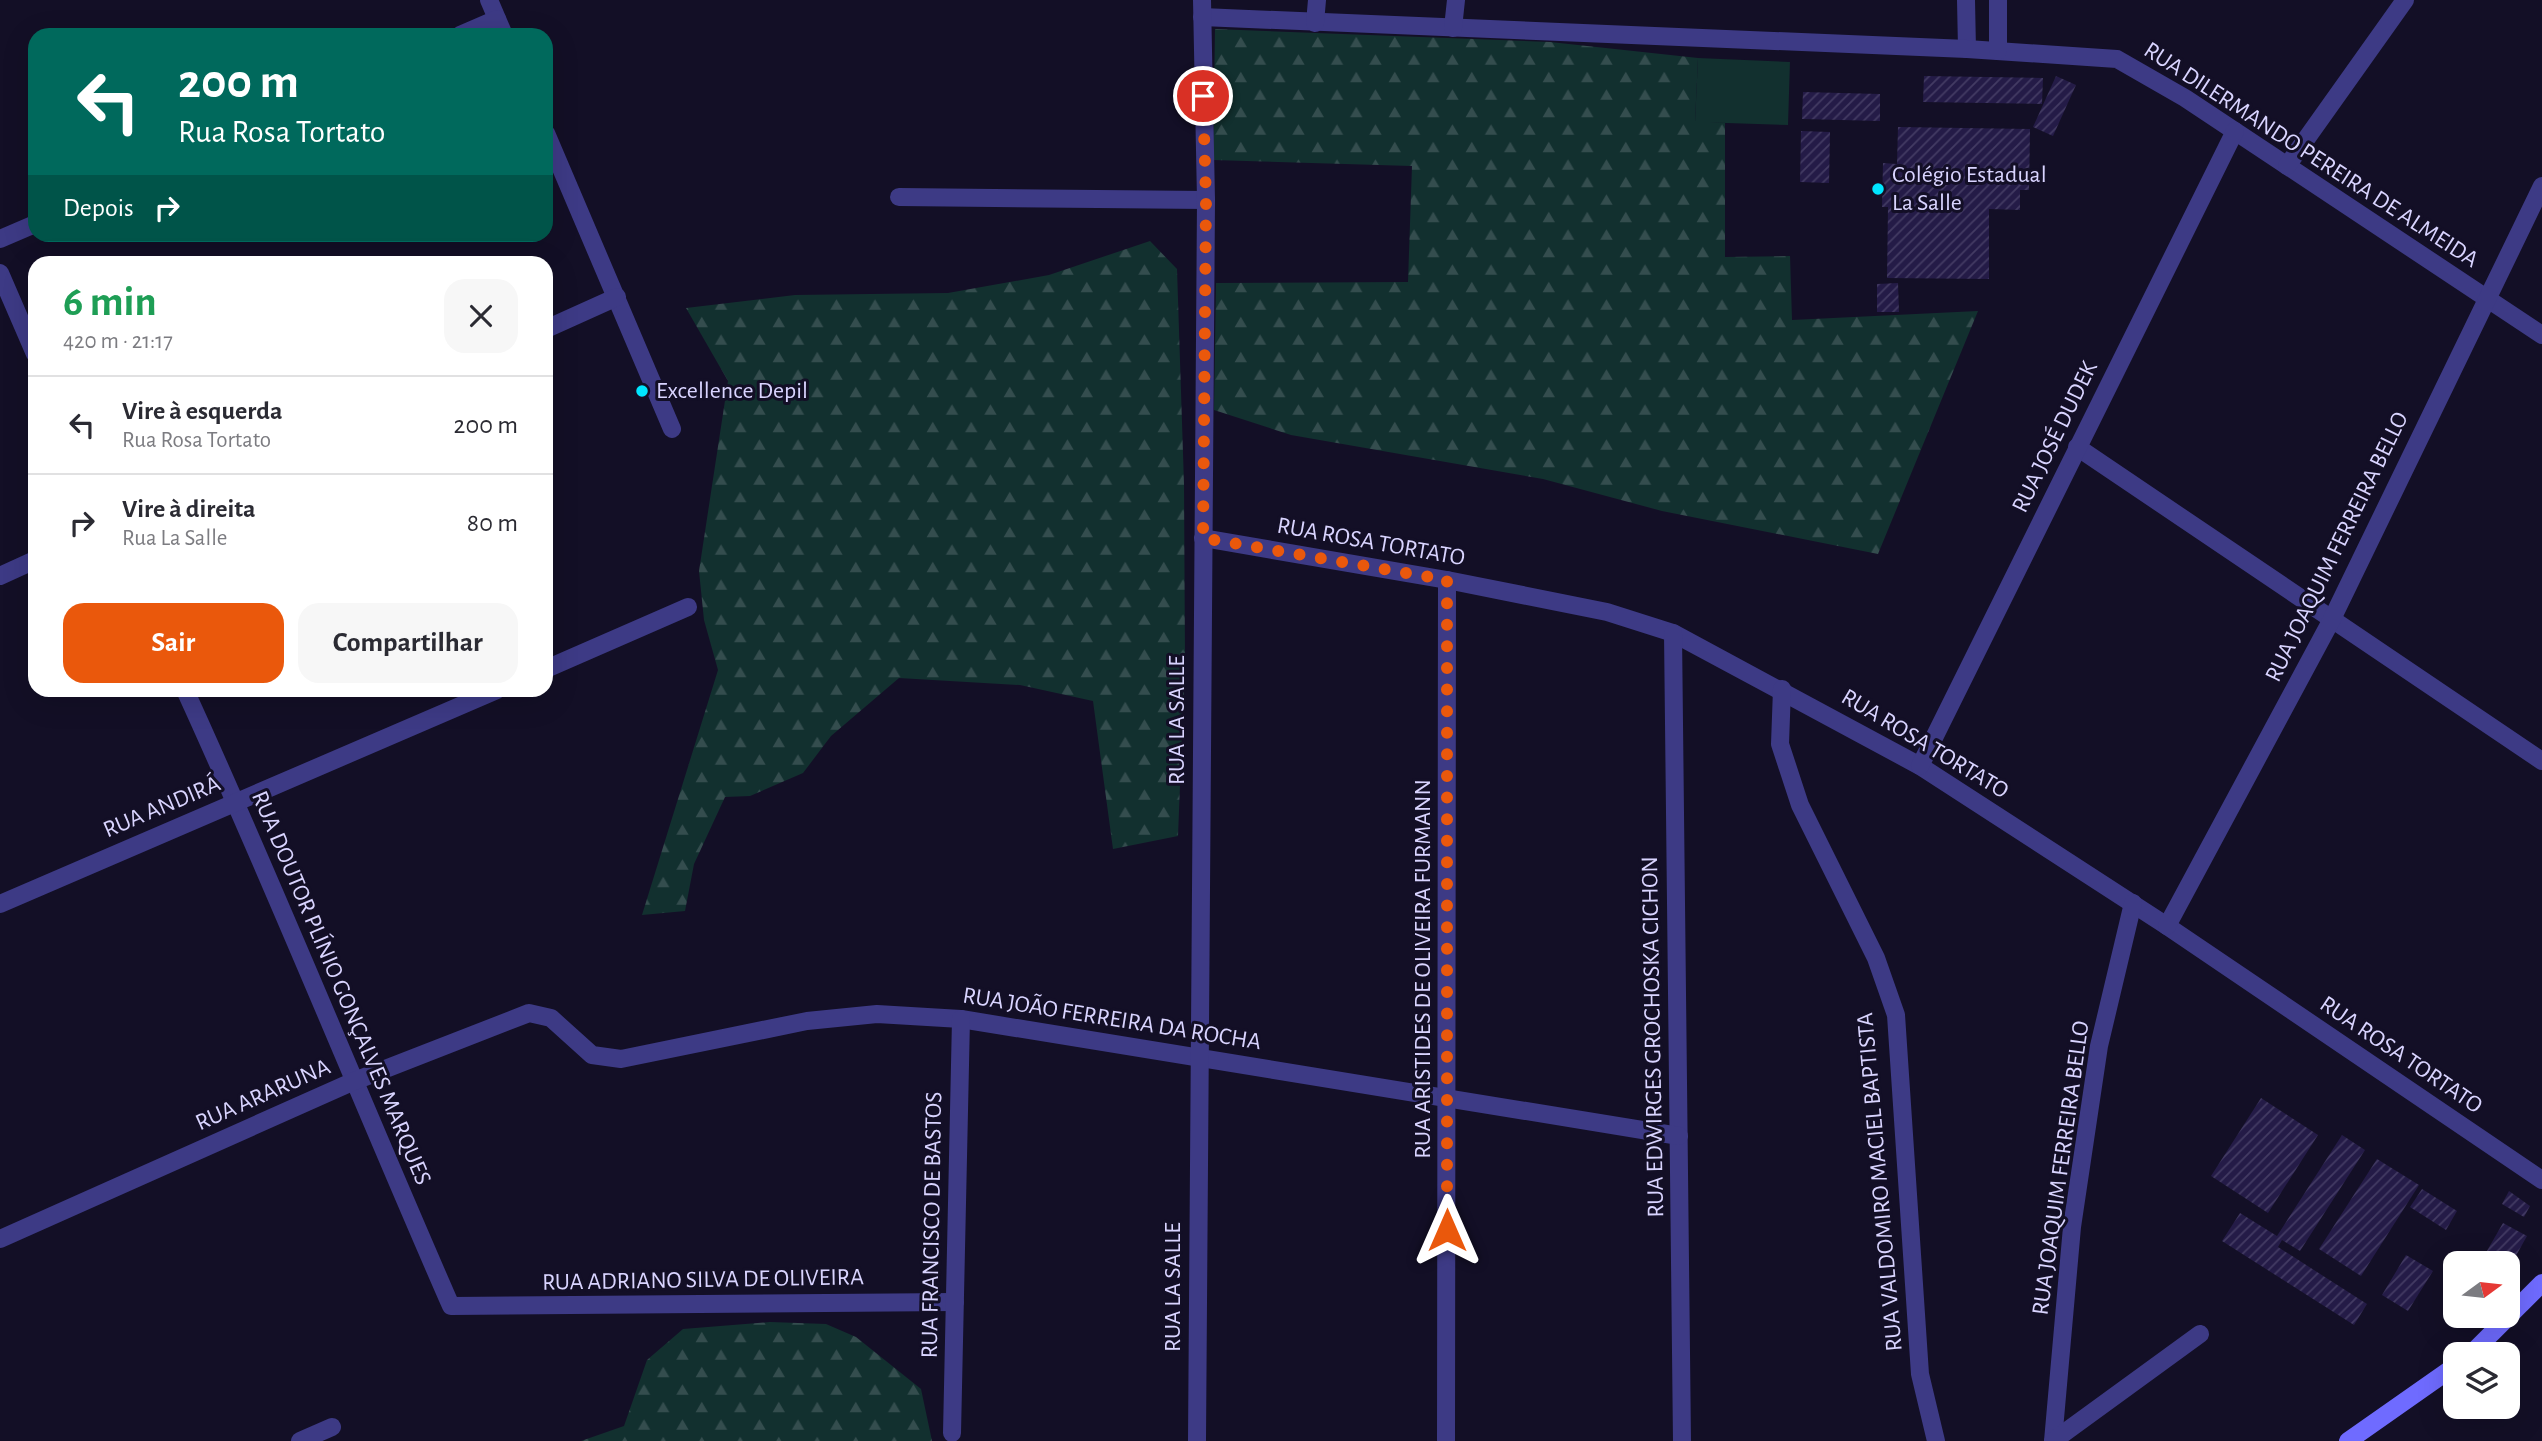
<!DOCTYPE html>
<html lang="pt">
<head>
<meta charset="utf-8">
<style>
  :root { --surface:#fff; --page:#f7f7f7; --text:#2b2b33; --muted:#7c7c81; --line:#e1e1e2; --accent:#ea580c }
  body { margin:0; font-family:"Alegreya Sans",sans-serif; background:var(--page); color:var(--text); height:100vh; display:flex; flex-direction:column; font-size:26px; white-space:nowrap }
  * { box-sizing:border-box; margin:0 }
  p { font-size:23px; color:var(--muted) }
  .icon { flex:none; width:38px; height:38px; fill:none; stroke:currentColor; stroke-width:2; stroke-linecap:round; stroke-linejoin:round }
  .map { position:relative; flex:1; overflow:hidden }
  .drawer { position:absolute; left:28px; top:256px; width:525px; height:441px; display:flex; flex-direction:column; background:var(--surface); border-radius:21px; box-shadow:0 7px 28px #0002 }
  .drawer>* { flex:none }
  .hud { position:absolute; left:28px; top:28px; width:525px; height:214px; border-radius:21px; box-shadow:0 7px 28px #0002; background:#00695c; color:#fff; overflow:hidden }
  .needle { width:46px; rotate:75deg }
  .buttons { position:absolute; left:2443px; top:1251px; display:grid; gap:14px }
  .buttons a { display:grid; place-items:center; width:77px; height:77px; border-radius:14px; background:var(--surface); box-shadow:0 7px 28px #0002; font-size:35px }
  .pin { position:absolute; display:grid; place-items:center; width:60px; height:60px; color:#fff; margin:-30px; border:4px solid #fff; border-radius:50%; box-shadow:0 2px 7px #0007 }
  .me { position:absolute; width:77px; margin:-38px; rotate:0deg; stroke-linejoin:round; filter:drop-shadow(0 0 5px #0008) }
  .turn { display:flex; align-items:center; gap:24px; height:147px; padding:0 35px; font-size:32px }
  .turn .icon { width:91px; height:91px; stroke-width:2.5 }
  .turn b { display:block; font-size:49px; line-height:60px }
  .then { display:flex; align-items:center; height:66px; padding:0 35px; background:#0003; gap:14px; font-size:26px }
  .round { display:grid; place-items:center; flex:none; width:74px; height:74px; border-radius:21px; background:var(--page) }
  .head { display:flex; align-items:center; justify-content:space-between; height:119px; padding:0 35px }
  h1 { font-size:42px; font-weight:700; line-height:52px; color:#1e9e55 }
  .primary-button { display:flex; gap:14px; margin-top:auto; padding:14px 35px }
  .primary-button a { flex:1; height:80px; border-radius:21px; background:var(--accent); color:#fff; font-size:28px; font-weight:700; line-height:80px; text-align:center }
  .primary-button a+a { background:var(--page); color:var(--text) }
  ul { padding:0; list-style:none }
  li { display:flex; align-items:center; gap:21px; height:98px; padding:0 35px; border-top:2px solid var(--line) }
  li div { flex:1 }
  li b { display:block; font-size:26px }
  li em { font-style:normal }
  .map>svg:first-child { display:block }
</style>
</head>
<body>
<div class="map">
<svg width="2542" height="1441" viewBox="0 0 2542 1441">
  <defs>
    <pattern id="forest-firs" width="22" height="20" patternUnits="userSpaceOnUse" patternTransform="scale(1.75)"><rect width="22" height="20" fill="#12302f"/><path d="M5 1l3.5 6h-7zM16 11l3.5 6h-7z" fill="#344d4e"/></pattern>
    <pattern id="building-hatch" width="6" height="6" patternUnits="userSpaceOnUse" patternTransform="scale(1.75)"><rect width="6" height="6" fill="#241b47"/><path d="M-1 1l2-2M0 6l6-6M5 7l2-2" fill="none" stroke="#433b63"/></pattern>
  </defs>
  <rect width="100%" height="100%" fill="#130f26"/>
  <path fill="#12302f" d="M1698,58L1790,62L1788,125L1695,122Z"/>
  <g fill="url(#forest-firs)">
    <path d="M1215,29L1550,42L1698,58L1695,121L1725,123V257L1790,256L1792,320L1978,311L1878,554L1662,511L1543,479L1291,435L1214,410L1216,283L1408,282L1412,166L1213,160Z"/>
    <path d="M1150,241L1177,269L1184,484L1185,660L1178,836L1113,849L1093,701L1020,685L899,678L831,736L803,773L750,796L725,797L694,864L685,911L642,915L718,670L704,620L699,571L728,381L686,308L795,295L948,293L1049,275Z"/>
    <path d="M770,1322L826,1324L856,1337L921,1389L932,1441H581L624,1426L647,1360L683,1329Z"/>
  </g>
  <g fill="url(#building-hatch)">
    <path d="M1924,76L2043,78L2042,104L1923,102Z"/>
    <path d="M2056,76L2076,85L2053,136L2033,127Z"/>
    <path d="M1803,92L1880,94V121L1802,119Z"/>
    <path d="M1898,127L2030,129L2029,190H2020V210L1989,209V279L1887,278L1888,207H1882L1883,163L1897,164Z"/>
    <path d="M1801,131L1830,132L1829,183L1800,182Z"/>
    <path d="M1898,283L1899,312H1877V284Z"/>
    <path d="M2261,1098L2318,1135L2268,1213L2211,1176Z"/>
    <path d="M2342,1135L2365,1150L2300,1251L2282,1240L2278,1247L2367,1304L2354,1325L2222,1241L2240,1213L2277,1236Z"/>
    <path d="M2377,1159L2419,1185L2361,1276L2319,1249Z"/>
    <path d="M2422,1189L2457,1211L2446,1230L2410,1207Z"/>
    <path d="M2509,1191L2530,1206L2524,1217L2502,1204Z"/>
    <path d="M2503,1223L2527,1236L2508,1270V1264H2497L2484,1256Z"/>
    <path d="M2406,1255L2433,1271L2408,1311L2382,1295Z"/>
  </g>
  <g fill="none" stroke-linecap="round" stroke-linejoin="round">
    <g stroke="#3d3a85" stroke-width="18">
      <path d="M489,0L504,35"/>
      <path d="M1966,0L1967,49"/>
      <path d="M1202,17L1967,49L2117,59L2185,98L2542,335"/>
      <path d="M1315,23L1317,0"/>
      <path d="M1453,28L1456,0"/>
      <path d="M460,35L497,19"/>
      <path d="M1998,51V0"/>
      <path d="M546,133L672,429"/>
      <path d="M2287,166L2405,0"/>
      <path d="M899,197L1206,200"/>
      <path d="M0,239L35,224"/>
      <path d="M0,273L35,354"/>
      <path d="M546,329L617,297"/>
      <path d="M2077,447L2542,761"/>
      <path d="M1203,538L1447,580L1607,612L1673,633L1920,766L2167,926L2542,1180"/>
      <path d="M0,576L35,560"/>
      <path d="M1673,633L1682,1441"/>
      <path d="M546,669L688,607"/>
      <path d="M1782,689L1780,744L1800,805L1876,958L1896,1015L1920,1374L1936,1441"/>
      <path d="M185,690C278,893 361,1101 451,1306L955,1302"/>
      <path d="M1920,766L2235,131"/>
      <path d="M0,904L497,690"/>
      <path d="M2167,926L2331,621L2542,186"/>
      <path d="M0,1239L352,1082L529,1013L551,1018L592,1055L621,1059L807,1021L877,1014L961,1019L1679,1136"/>
      <path d="M952,1433L961,1019"/>
      <path d="M300,1441L332,1427"/>
      <path d="M1197,1441L1206,200L1202,0"/>
      <path d="M1446,1441L1447,580"/>
      <path d="M2053,1441L2072,1227L2099,1046L2133,903"/>
      <path d="M2053,1441L2200,1334"/>
    </g>
    <g stroke="#6f6bff" stroke-width="18">
      <path d="M2471,1354L2542,1283"/>
      <path d="M2348,1441L2455,1366"/>
    </g>
  </g>
  <g fill="none" stroke-linecap="round" stroke-linejoin="round">
    <path stroke="#ea580c" stroke-width="12" stroke-dasharray="0 21.6" d="M1203,96L1206,200L1203,538L1447,580V1230"/>
  </g>
  <g fill="#00e5ff" stroke="#130f26" stroke-width="2.5">
    <circle cx="1878" cy="189" r="7"/>
    <circle cx="642" cy="391" r="7"/>
  </g>
  <g text-anchor="middle" dominant-baseline="central" stroke-width="6" stroke-linejoin="round" paint-order="stroke">
    <g font-size="24" fill="#d9d4ff" stroke="#130f26">
      <text transform="translate(2311 155) rotate(33)">RUA DILERMANDO PEREIRA DE ALMEIDA</text>
      <text transform="translate(2055 437) rotate(-64)">RUA JOSÉ DUDEK</text>
      <text transform="translate(1371 542) rotate(10)">RUA ROSA TORTATO</text>
      <text transform="translate(2337 547) rotate(-64)">RUA JOAQUIM FERREIRA BELLO</text>
      <text transform="translate(1177 720) rotate(-90)">RUA LA SALLE</text>
      <text transform="translate(1925 744) rotate(31)">RUA ROSA TORTATO</text>
      <text transform="translate(162 807) rotate(-23)">RUA ANDIRÁ</text>
      <text transform="translate(1423 969) rotate(-90)">RUA ARISTIDES DE OLIVEIRA FURMANN</text>
      <text transform="translate(341 988) rotate(67)">RUA DOUTOR PLÍNIO GONÇALVES MARQUES</text>
      <text transform="translate(1112 1019) rotate(9)">RUA JOÃO FERREIRA DA ROCHA</text>
      <text transform="translate(1653 1037) rotate(-91)">RUA EDWIRGES GROCHOSKA CICHON</text>
      <text transform="translate(2401 1055) rotate(34)">RUA ROSA TORTATO</text>
      <text transform="translate(263 1095) rotate(-24)">RUA ARARUNA</text>
      <text transform="translate(2061 1168) rotate(-82)">RUA JOAQUIM FERREIRA BELLO</text>
      <text transform="translate(1880 1182) rotate(-95)">RUA VALDOMIRO MACIEL BAPTISTA</text>
      <text transform="translate(932 1225) rotate(-89)">RUA FRANCISCO DE BASTOS</text>
      <text transform="translate(703 1280) rotate(-1)">RUA ADRIANO SILVA DE OLIVEIRA</text>
      <text transform="translate(1173 1287) rotate(-90)">RUA LA SALLE</text>
    </g>
    <g font-size="24" fill="#d9d4ff" stroke="#130f26" text-anchor="start">
      <text x="1892" y="175">Colégio Estadual<tspan x="1892" dy="28">La Salle</tspan></text>
      <text x="656" y="391">Excellence Depil</text>
    </g>
  </g>
</svg>
<div class="buttons">
<a><svg class="needle" viewBox="-14 -14 28 28"><path d="M0-13l5 13h-10z" fill="#e53935"/><path d="M0 13l5-13h-10z" fill="#7c7c81"/></svg></a>
<a><svg class="icon" aria-label="layers" viewBox="0 0 24 24"><path d="M12 4l9 5-9 5-9-5zM3 14l9 5 9-5"/></svg></a>
</div>
<div class="pin" style="left:1203px;top:96px;background:#d93025"><svg class="icon" aria-label="arrive" viewBox="0 0 24 24"><path d="M6 21V4h12l-3 4 3 4H6"/></svg></div>
<svg class="me" style="left:1447px;top:1230px" viewBox="-20 -20 40 40"><path d="M0-17L14 15 0 8-14 15z" fill="#ea580c" stroke="#fff" stroke-width="4"/></svg>
<div class="hud">
<div class="turn"><svg class="icon" aria-label="left" viewBox="0 0 24 24"><path d="M17 20v-9H6M10 6l-5 5 5 5"/></svg><div><b>200 m</b>Rua Rosa Tortato</div></div>
<div class="then">Depois<svg class="icon" aria-label="right" viewBox="0 0 24 24"><path d="M7 20v-9h11M14 6l5 5-5 5"/></svg></div>
</div>
<section class="drawer">
<div class="head"><div><h1>6 min</h1><p>420 m · 21:17</p></div><a class="round"><svg class="icon" aria-label="close" viewBox="0 0 24 24"><path d="M6 6l12 12M18 6L6 18"/></svg></a></div>
<ul>
<li><svg class="icon" aria-label="left" viewBox="0 0 24 24"><path d="M17 20v-9H6M10 6l-5 5 5 5"/></svg><div><b>Vire à esquerda</b><p>Rua Rosa Tortato</p></div><em>200 m</em></li>
<li><svg class="icon" aria-label="right" viewBox="0 0 24 24"><path d="M7 20v-9h11M14 6l5 5-5 5"/></svg><div><b>Vire à direita</b><p>Rua La Salle</p></div><em>80 m</em></li>
</ul>
<div class="primary-button"><a>Sair</a><a>Compartilhar</a></div>
</section>
</div>
</body>
</html>
